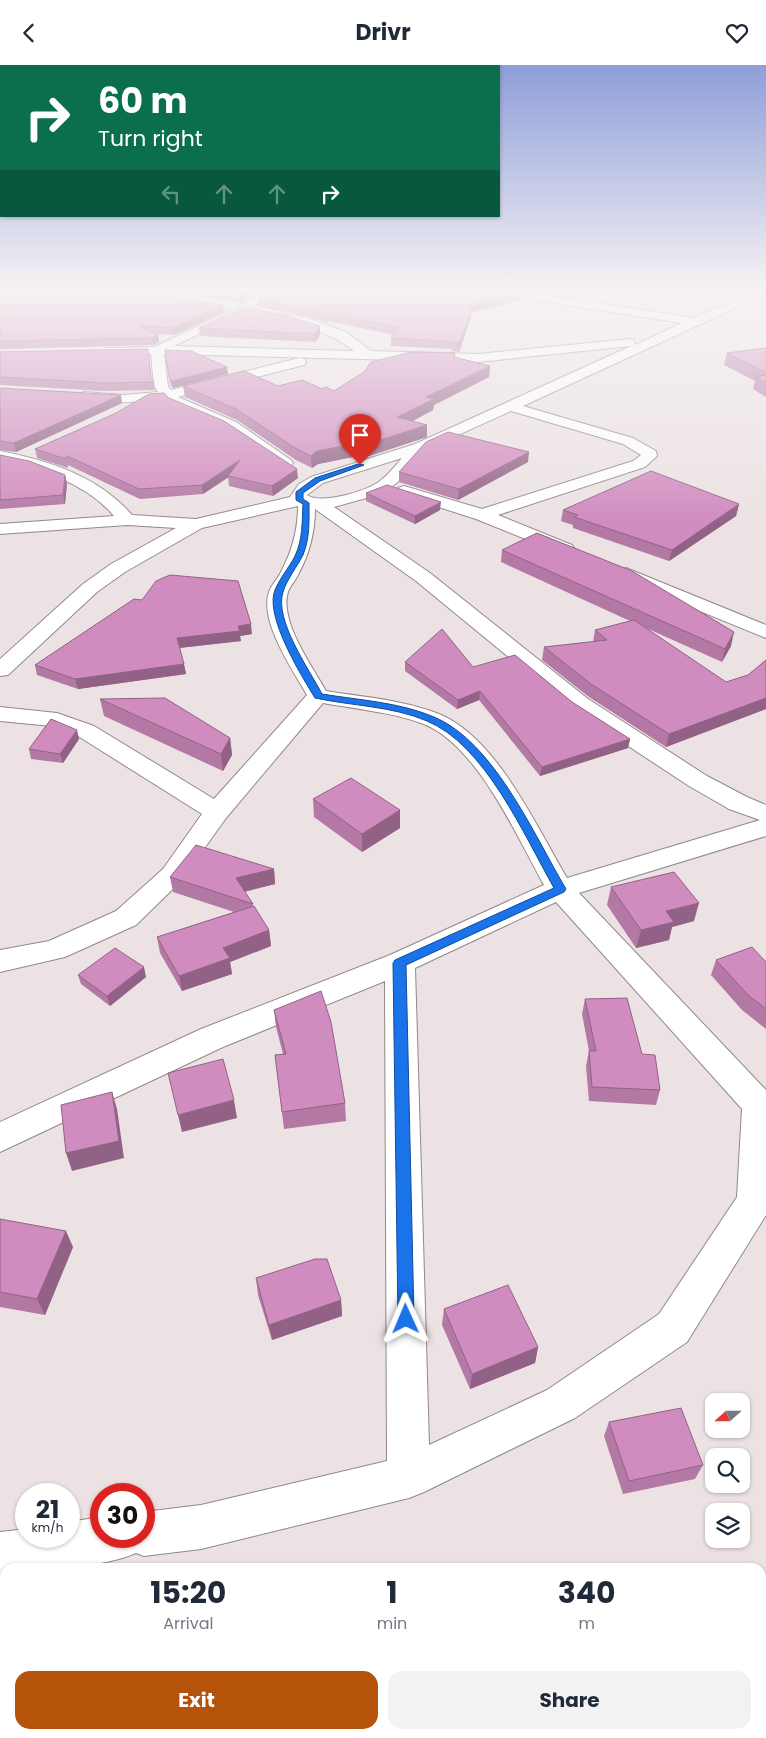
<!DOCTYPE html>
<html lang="en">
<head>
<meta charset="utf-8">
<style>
  :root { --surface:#fff; --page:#f2f2f3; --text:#1f2937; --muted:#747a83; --accent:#b45309 }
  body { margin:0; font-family:Poppins,sans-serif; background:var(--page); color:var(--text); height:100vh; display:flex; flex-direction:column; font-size:19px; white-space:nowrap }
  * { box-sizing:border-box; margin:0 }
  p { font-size:16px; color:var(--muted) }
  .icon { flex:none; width:28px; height:28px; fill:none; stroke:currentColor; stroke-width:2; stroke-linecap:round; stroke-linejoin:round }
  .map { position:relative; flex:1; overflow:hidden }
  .drawer { position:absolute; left:0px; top:1498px; width:766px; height:176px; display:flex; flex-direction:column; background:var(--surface); border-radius:15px 15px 0 0; box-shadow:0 1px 4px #0004 }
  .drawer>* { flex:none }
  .hud { position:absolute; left:0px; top:0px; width:500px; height:152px; box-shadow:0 1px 4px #0004; background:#0b6e4f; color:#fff; overflow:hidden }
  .needle { width:32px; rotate:249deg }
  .buttons { position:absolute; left:705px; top:1328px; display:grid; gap:10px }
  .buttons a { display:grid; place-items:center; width:45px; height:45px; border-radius:10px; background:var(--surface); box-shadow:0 1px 4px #0004; font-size:25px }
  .speed { position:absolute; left:15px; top:1418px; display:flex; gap:10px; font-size:25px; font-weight:700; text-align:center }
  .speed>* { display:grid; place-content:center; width:65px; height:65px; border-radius:50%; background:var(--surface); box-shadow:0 1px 4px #0004; line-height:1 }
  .speed small { font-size:12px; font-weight:400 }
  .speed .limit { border:8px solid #d22; background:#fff; color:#111 }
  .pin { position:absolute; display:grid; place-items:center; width:42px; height:42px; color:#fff; margin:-51px -21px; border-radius:50% 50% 50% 0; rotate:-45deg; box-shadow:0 0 5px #0007 }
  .pin .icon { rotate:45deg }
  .me { position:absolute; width:55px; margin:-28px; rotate:359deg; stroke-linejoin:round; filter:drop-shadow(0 0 4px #0008) }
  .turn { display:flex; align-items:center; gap:18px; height:105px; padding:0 15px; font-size:22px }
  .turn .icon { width:65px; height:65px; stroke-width:2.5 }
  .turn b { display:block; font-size:35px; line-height:42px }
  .lanes { display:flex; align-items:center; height:48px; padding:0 15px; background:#0003; justify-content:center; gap:25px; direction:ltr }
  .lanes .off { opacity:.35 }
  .eta { display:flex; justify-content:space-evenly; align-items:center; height:85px; text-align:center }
  .eta b { font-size:30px; font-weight:700; line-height:35px }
  .cta { display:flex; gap:10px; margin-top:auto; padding:10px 15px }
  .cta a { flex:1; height:58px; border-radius:15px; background:var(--accent); color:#fff; font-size:20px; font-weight:700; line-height:58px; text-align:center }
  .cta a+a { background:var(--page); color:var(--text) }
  header { display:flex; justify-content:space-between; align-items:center; height:65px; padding:0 15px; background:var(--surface); font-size:22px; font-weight:700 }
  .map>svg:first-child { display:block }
</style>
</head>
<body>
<header><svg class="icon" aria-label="back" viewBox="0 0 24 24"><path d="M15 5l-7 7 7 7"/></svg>Drivr<svg class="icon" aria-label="heart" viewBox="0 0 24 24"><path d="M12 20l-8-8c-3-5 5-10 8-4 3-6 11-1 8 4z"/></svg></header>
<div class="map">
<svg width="766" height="1673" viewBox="0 0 766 1673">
  <rect width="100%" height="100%" fill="#ece2e4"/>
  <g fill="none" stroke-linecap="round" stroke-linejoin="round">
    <defs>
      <g id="minor">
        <path d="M267,224H280L247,246L174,281L354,286C330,267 309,263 280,256L278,253L284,249L310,254L346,267L371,286L478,289L630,274L634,275L635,280L682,258L483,227L478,224H506L694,253L759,224H766V229L523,341L633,373L656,386L657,391L645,402L498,450L572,480L575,484L572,488H560L476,454L398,429L396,426L398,423L404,421L482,444L633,396L641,390L623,379L511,346L425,385L400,415L384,428L334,442L430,508L588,634L707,711L747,732L766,740V771L579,828L766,1025V1150L687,1277L575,1353L424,1427L409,1433L201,1484L144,1491L136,1488C96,1505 48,1502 5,1502V1512L0,1513V1467L26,1464V1471H69V1457L101,1452V1471H144V1447L201,1440L387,1396L385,916L223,982L0,1087V1057L201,964L390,890L544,820C517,772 476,677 421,658C390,647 356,644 323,638L226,753L181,816L136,860L65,892L0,907V885L49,876L116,846L163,804L202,749L78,671L52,661L0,656V642L57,648L94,661L214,734L307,630C293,605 259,557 269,527C271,520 278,514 281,507C292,486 298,465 298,441L202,463L125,507L97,527L8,610L0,611V594L83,519L111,499L176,463L127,460L0,469V459L114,451C86,418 41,404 0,396V386C50,396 98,411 132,450L196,454L290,432L299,419L311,412L415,379L631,281L478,297L164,289L168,321L171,325L299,293L304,294L306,297L304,300L178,332L236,357L291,395L293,398L291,401H279L226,363L171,340L165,334C149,336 86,342 77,331L84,327L124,330L158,327L154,321L151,289L111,290L105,286L106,283L154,282L239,242ZM402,393C395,401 388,410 380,416C367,426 321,440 307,430L323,418ZM315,444L416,516L572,644L689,721L729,744L760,755L567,813C536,761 497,673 439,649C404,635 363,632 326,626C312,601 279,556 288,527C290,521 295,516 298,510C309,490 315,467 315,444ZM556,837L742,1044L737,1132L659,1249L547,1325L429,1380L415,903Z"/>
        <path d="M626,503L766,560V573L619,513L617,509L619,505Z"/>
        <path d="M766,1591V1639L761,1640V1592Z"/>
        <path d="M591,1669H649L647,1673H589Z"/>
      </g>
    </defs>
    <use href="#minor" stroke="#91888a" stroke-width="2"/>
    <use href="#minor" fill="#fff" fill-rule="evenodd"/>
  </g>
  <g fill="#b478a4">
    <path d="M147,224H263L241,238Z"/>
    <path d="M519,224H560V226L548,229Z"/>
    <path d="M523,228L522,235L471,247V251L459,287L452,286V284L391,281V273L394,270L329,256L327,258L310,252L258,242L257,235Z"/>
    <path d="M0,232L223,240L224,247L174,270L157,269L158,270L159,277L153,280L0,284Z"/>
    <path d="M199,263L320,269L316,277L200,271Z"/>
    <path d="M766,283V332L753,324L755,316L724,300L727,288Z"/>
    <path d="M165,285L228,309L173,323L170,319Z"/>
    <path d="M0,287L151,314L154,317L155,325L105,326L0,320Z"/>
    <path d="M455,288V292L490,301L489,312L434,340L433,345L413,356L427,372L369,391L368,389L318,399L312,403L296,395L237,355L185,332L183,321H278L322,324L334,326Z"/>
    <path d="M0,323L122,338L16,387L0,385Z"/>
    <path d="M169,333L298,413L273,431L229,421L228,412L203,429L140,434L68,400V403L37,393L35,384Z"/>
    <path d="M0,390L65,410L67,419L65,439L0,444Z"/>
    <path d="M528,397L458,435L399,417V407Z"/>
    <path d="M366,428L440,445L415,459L366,436Z"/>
    <path d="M739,439L736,451L669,496L573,463V460L561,456L563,445Z"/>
    <path d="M502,485L731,581L722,597L646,563L726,617L748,610L766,595V644L666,682L589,632L542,595L544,582L593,577L595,565L630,556L501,497Z"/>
    <path d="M134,534L252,569L240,571L241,576L180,583L186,609L78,624L37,610L35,600Z"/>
    <path d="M405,597L473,602L630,674L628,683L540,711L479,635L457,644L405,606Z"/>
    <path d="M100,634L230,673L232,690L223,706L104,651Z"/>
    <path d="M79,674L63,698L31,694L29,684Z"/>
    <path d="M313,734L400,745V763L362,787L314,752Z"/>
    <path d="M274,804L275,819L245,827L253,839V841L269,865L271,881L230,897L232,909L182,926L160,888L157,872L234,847L173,827L170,812Z"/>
    <path d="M611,822L694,856L672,862L669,875L636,883L607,840Z"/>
    <path d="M716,895L766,897V964L742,945L711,910Z"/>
    <path d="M78,910L146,912L110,941L81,919Z"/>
    <path d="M585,934L642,989L660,1025L656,1040L589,1036L586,1001L589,986L582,949Z"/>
    <path d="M274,945L345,1038L346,1056L284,1064L275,990L283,989L276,962Z"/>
    <path d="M0,1154L73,1182L45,1250L0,1242Z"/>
    <path d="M256,1213L341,1235L342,1251L272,1275L258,1230Z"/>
    <path d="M444,1244L538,1282L535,1298L470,1324L442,1260Z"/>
    <path d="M609,1357L703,1400L695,1414L623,1429L604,1371Z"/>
  </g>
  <g fill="#926286">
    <path d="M251,224H263L241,238L240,231Z"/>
    <path d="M549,224H560V226L548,229Z"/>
    <path d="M523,228L522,235L471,247V251L459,287V279L465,242Z"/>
    <path d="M223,240L224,247L174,270L173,263Z"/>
    <path d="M329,248V256L327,258V251Z"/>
    <path d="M320,261V269L316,277L315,269Z"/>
    <path d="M158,270L159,277L153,280L152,273Z"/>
    <path d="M490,301L489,312L434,340L433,345L397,364V352L426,332Z"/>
    <path d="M227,302L228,309L173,323L172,316Z"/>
    <path d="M121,330L122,338L16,387L14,378Z"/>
    <path d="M427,360V372L369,391L368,389L318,399L312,403L311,391L317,386Z"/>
    <path d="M529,387L528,397L458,435L459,424Z"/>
    <path d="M240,395L241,404L203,429L202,420Z"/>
    <path d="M297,404L298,413L273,431L272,421Z"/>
    <path d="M65,410L67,419L65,439L63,430Z"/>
    <path d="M441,437L440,445L415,459V451Z"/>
    <path d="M739,439L736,451L669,496L672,485Z"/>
    <path d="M251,559L252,569L240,571L241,576L178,583L177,573L238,561Z"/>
    <path d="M734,567L731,581L722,597L725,584Z"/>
    <path d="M184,599L186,609L78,624L75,614Z"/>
    <path d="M480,626L479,635L457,644L458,635Z"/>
    <path d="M766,633V644L666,682L669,669Z"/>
    <path d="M77,665L79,674L63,698L60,689Z"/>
    <path d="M230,673L232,690L223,706L221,689Z"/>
    <path d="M630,674L628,683L540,711L542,702Z"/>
    <path d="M400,745V763L362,787V769Z"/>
    <path d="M274,804L275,819L238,828L236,813Z"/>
    <path d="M699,838L694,856L672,862L669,875L636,883L641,865L666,846Z"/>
    <path d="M269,865L271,881L230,897L232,909L182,926L179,911L223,883Z"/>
    <path d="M144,902L146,912L110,941L107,931Z"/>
    <path d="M112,1027L117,1044L124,1093L72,1106L66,1088Z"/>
    <path d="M234,1035L237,1053L182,1067L178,1050Z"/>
    <path d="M66,1166L73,1182L45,1250L37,1234Z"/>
    <path d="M341,1235L342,1251L272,1275L269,1260Z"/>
    <path d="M538,1282L535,1298L470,1324L472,1309Z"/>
  </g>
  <g fill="#d18cbf" stroke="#926286">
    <path d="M10,224H122L223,240L173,263L139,261L158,270L152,273L0,276V232H3Z"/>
    <path d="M193,224H251L240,231Z"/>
    <path d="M273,224H498L523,228L465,242L472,244L459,279H452L460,277L391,273L399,263L329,248L327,251L310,245L257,235Z"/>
    <path d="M244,242L287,251L320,261L315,269L199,263Z"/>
    <path d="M766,283V308L727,288Z"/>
    <path d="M148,284L151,313L154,317L104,318L0,312V287Z"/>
    <path d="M165,285L191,286L227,302L172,316L169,312Z"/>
    <path d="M411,287L455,288L454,292L490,301L426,332L434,334L397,352L427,360L368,379L369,376L317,386L311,391L295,383L236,344L183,321L244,306L278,321L302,315L322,324L326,322L334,326L364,307L371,297Z"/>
    <path d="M766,310V318L756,312Z"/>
    <path d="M0,323L121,330L14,378L0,376Z"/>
    <path d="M164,328L169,333L224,356L297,404L272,421L228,411L240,395L202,420L139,424L67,391L66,394L35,384L114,349L149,329Z"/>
    <path d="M448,367L529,387L459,424L399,407L426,377Z"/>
    <path d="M0,390L29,396L65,410L63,430L0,435Z"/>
    <path d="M651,406L739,439L672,485L574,452L578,450L563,445Z"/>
    <path d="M387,420L441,437L415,451L366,428Z"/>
    <path d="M537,468L632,506L734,567L725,584L502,485Z"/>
    <path d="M170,510L238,516L251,559L238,561L240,566L177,573L184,599L75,614L35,600L134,534L142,535L156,516Z"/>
    <path d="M634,555L726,617L748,610L766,595V633L669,669L591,619L544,582L607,575L595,565Z"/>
    <path d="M442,564L473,602L515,590L572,637L630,674L542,702L480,626L458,635L405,597Z"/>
    <path d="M165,633L230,673L221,689L100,634Z"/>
    <path d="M51,654L77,665L60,689L29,684Z"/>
    <path d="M351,713L400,745L362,769L313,734Z"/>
    <path d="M196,780L274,804L236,813L253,839L170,812Z"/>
    <path d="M674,807L699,838L666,846L674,857L641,865L611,822Z"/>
    <path d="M254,841L269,865L223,883L230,893L179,911L157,872Z"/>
    <path d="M752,882L766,897V944L748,930L716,895Z"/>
    <path d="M115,883L144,902L107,931L78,910Z"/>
    <path d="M321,926L331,957L345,1038L282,1047L275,990L286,989L274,945Z"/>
    <path d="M627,933L642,989L655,990L660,1025L592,1022L589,986H596L585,934Z"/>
    <path d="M223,994L234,1035L178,1050L168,1008Z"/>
    <path d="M112,1027L119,1076L66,1088L61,1040Z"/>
    <path d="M0,1154L66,1166L37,1234L0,1227Z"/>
    <path d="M315,1194H327L341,1235L269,1260L256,1213Z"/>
    <path d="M508,1220L538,1282L472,1309L444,1244Z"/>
    <path d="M681,1343L703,1400L629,1416L609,1357Z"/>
  </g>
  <linearGradient id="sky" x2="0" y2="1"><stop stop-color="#8f9ed8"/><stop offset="0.49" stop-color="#f6f2f3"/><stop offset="1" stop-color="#f6f2f3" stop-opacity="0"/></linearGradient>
  <rect width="766" height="458" fill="url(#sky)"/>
  <path fill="#1a73e8" stroke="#114b97" d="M358,399L364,400L320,416L303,428V434L309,438C309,456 310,473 303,490C297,502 287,514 283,527C274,555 309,604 322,629C358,635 399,637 434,652C494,677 534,770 566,824L564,827L406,900L414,1254L412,1260L406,1262L400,1260L398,1254L393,898L395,895L554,823C524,770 485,680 427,656C392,641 352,641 315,633C301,610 267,555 274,528C278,515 289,503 295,491C303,474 302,457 303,439L296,435V427L315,413Z"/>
</svg>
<div class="buttons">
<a><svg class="needle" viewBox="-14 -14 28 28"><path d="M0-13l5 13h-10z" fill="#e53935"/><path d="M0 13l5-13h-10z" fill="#747a83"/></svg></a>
<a><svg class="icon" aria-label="search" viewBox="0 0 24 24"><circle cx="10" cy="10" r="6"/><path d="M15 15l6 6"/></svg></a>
<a><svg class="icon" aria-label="layers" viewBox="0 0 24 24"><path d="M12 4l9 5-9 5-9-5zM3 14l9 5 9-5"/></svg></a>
</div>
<div class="speed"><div>21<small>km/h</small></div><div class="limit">30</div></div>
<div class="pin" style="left:360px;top:400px;background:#d93025"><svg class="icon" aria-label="arrive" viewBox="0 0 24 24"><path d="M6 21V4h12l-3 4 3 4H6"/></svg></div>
<svg class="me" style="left:406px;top:1254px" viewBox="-20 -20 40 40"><path d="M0-17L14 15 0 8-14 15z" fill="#1a73e8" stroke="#fff" stroke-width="4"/></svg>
<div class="hud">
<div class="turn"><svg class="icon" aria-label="right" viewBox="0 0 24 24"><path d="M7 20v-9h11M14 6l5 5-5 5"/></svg><div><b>60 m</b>Turn right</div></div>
<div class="lanes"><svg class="icon off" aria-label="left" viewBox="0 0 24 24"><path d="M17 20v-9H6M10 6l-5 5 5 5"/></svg><svg class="icon off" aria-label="ahead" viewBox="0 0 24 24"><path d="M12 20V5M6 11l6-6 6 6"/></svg><svg class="icon off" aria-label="ahead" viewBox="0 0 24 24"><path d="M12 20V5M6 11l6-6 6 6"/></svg><svg class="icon" aria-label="right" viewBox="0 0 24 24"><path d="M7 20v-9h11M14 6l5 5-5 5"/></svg></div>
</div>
<section class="drawer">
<div class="eta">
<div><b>15:20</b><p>Arrival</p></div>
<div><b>1</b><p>min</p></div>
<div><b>340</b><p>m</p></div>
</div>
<div class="cta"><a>Exit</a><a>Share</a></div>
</section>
</div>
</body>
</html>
